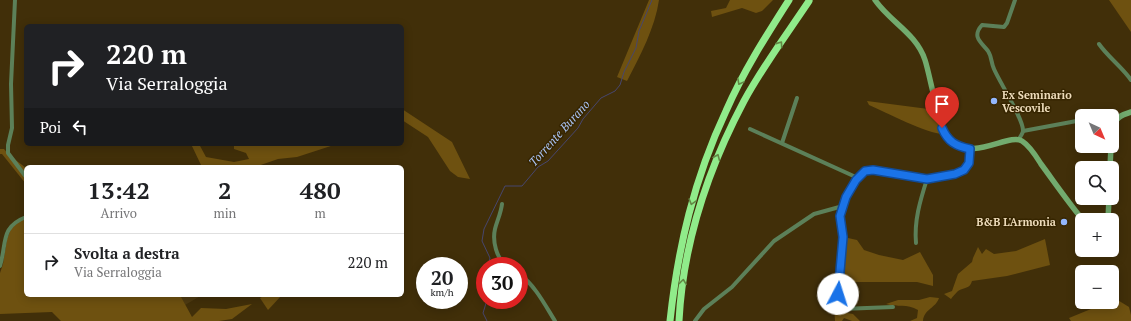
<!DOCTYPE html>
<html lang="it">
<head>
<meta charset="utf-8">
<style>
  :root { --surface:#fff; --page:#f6f6f6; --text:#202124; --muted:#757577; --line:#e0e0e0 }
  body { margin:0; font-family:"PT Serif",serif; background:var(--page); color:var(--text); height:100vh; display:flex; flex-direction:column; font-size:15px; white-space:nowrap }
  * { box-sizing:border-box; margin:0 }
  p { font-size:13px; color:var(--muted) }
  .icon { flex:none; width:22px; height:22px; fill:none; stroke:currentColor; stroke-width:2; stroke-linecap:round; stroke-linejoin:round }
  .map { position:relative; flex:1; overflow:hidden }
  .panel { position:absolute; left:24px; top:165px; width:380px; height:132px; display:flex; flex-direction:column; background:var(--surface); border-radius:6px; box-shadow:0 2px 10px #0003 }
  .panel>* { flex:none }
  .guide { position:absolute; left:24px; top:24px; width:380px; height:122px; border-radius:6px; box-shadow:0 2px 10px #0003; background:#202124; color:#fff; overflow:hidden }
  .needle { width:26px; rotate:136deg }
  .fabs { position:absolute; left:1075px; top:109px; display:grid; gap:8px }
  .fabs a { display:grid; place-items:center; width:44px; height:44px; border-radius:6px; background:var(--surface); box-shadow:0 2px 10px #0003; font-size:20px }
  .speed { position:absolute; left:416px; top:257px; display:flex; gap:8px; font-size:20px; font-weight:700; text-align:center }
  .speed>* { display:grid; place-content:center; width:52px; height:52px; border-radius:50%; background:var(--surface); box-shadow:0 2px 10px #0003; line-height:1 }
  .speed small { font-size:10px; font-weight:400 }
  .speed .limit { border:6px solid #d22; background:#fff; color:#111 }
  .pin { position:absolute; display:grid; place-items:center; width:34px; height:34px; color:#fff; margin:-41px -17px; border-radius:50% 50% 50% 0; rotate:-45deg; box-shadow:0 0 4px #0007 }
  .pin .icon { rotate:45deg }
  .me { position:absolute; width:44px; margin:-22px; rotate:5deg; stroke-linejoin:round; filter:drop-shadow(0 0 3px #0008) }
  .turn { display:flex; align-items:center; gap:14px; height:84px; padding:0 16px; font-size:18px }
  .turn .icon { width:52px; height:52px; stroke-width:2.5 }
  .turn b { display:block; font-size:28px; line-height:34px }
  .then { display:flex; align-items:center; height:38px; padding:0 16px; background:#0003; gap:8px; font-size:15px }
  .eta { display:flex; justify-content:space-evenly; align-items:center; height:68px; text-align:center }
  .eta b { font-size:24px; font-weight:700; line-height:28px }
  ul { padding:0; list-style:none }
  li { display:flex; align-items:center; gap:12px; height:56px; padding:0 16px; border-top:1px solid var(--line) }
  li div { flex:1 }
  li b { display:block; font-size:15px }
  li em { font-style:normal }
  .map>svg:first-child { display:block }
</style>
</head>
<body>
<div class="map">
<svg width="1131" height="321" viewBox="0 0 1131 321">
  <rect width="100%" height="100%" fill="#412f09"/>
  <path fill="#4f3b11" d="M180,295H202L185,305Z"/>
  <g fill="#6e5110">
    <path d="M649,0H659C655,28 640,56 627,81L617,77Z"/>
    <path d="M730,0H773L762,11L756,13L742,8L712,17L711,11L726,8Z"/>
    <path d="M1109,0H1131V32Z"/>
    <path d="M867,101L936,110L943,134C928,134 885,112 869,105Z"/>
    <path d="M402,109L452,142L470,179L458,177L450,171L428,137L402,120Z"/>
    <path d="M191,144H199L206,157L234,162L249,159L246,153L234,149V144H337L297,157L278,159L255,167H199L201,165Z"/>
    <path d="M0,149H4L9,155L26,168V184L2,154H0Z"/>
    <path d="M26,218V295H180L192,317L201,308L226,309L252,304L232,319L219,321H61L52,312L0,314V273L3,264L7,239L11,229L17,222Z"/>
    <path d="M848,238L857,240L864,250L879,255L903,260L920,252L933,275V286L917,282H841L845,239Z"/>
    <path d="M1045,239L1050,265L1007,276L972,281C970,289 964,287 958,291C956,293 953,296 951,299L944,294L952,291L958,274L972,262L973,258L978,247L982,254L986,249L994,254L1016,251Z"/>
    <path d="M265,295H282L268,310L260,298Z"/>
    <path d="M930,297L939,298C936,308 924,309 923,321H910L917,318L918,310C907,303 897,308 886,304L898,300H919Z"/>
    <path d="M1116,299L1129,307L1131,315V321H1071L1069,318L1108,302H1112V301Z"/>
    <path d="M834,306L842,312L853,314L860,321H852L844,318L842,321H835Z"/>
  </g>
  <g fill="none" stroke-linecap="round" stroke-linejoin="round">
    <g stroke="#47466e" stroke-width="1">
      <path d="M488,266L490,258L482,241L484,229L505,186H522L538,167L548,161L578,128L583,119L601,98L615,91L620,85L624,72L636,48L639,31L652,0"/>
      <path d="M487,321L483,313L487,300"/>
    </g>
    <g stroke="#5c8059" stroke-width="4">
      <path d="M15,0L11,84L12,128L8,145V153L26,177"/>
      <path d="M1015,0L1007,23L1004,27L982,25C971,37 982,43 988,51C992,57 991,63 994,69C999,81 1024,120 1023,131C1023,133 1020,137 1019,139"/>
      <path d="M1099,44C1108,57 1122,67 1131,80"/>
      <path d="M1107,116L1112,115L1116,118"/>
      <path d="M750,129L858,178"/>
      <path d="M1023,131L1082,120"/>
      <path d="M782,143L797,98"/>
      <path d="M502,204C501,213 497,221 495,229C492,242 497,257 505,266"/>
      <path d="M916,243C914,221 920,201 927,179"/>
      <path d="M0,266C7,243 0,227 26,217"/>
      <path d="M519,274C535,285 545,305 555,321"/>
      <path d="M893,307L841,309L838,307L837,304L843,237L839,216L846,197L856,180L865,171L868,170C888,169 907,178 926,179C936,180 963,174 968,164C970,160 969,154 970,149"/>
      <path d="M695,321L704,309L732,287L774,241L814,214L843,206"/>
    </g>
    <g stroke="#72ab6e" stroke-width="5.5">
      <path d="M875,0C890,22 916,33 925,60C931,78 939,133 952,143C974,160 1010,133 1022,141C1030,146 1036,156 1041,164C1055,183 1068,202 1083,220"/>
      <path d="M1112,129C1115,118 1121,115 1131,112"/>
      <path d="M1110,168L1111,146"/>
      <path d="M1108,220L1109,198"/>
    </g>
    <g stroke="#90eb8a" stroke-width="7">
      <path d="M670,321C678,247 694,179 726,111C743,72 766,36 789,0"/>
      <path d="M679,321C683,243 708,169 744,101C763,66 787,34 809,1"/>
    </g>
  </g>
  <defs><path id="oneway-chevron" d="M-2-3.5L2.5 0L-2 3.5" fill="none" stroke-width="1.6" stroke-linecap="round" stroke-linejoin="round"/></defs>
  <g stroke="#638845">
    <use href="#oneway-chevron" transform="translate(780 44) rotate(-55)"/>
    <use href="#oneway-chevron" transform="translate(740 82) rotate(118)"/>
    <use href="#oneway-chevron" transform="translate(717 157) rotate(-67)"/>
    <use href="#oneway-chevron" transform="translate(692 202) rotate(106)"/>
    <use href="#oneway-chevron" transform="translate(683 282) rotate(-83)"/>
  </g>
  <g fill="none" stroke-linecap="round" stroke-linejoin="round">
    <defs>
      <path id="route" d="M838,294L843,237L840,216L846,197L856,180L865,171L873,170L927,179L955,174L964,170L969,163L970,149C956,146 948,142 942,128"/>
    </defs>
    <use href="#route" stroke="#114b97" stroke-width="10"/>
    <use href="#route" stroke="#1a73e8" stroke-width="7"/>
  </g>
  <g fill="#93b7fd" stroke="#362500" stroke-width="1.5">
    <circle cx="994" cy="101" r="4"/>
    <circle cx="1064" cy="222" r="4"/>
  </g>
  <g text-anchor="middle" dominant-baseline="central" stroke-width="3" stroke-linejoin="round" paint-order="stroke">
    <g font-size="11" font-weight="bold" fill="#eddbba" stroke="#362500" text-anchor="start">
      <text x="1002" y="95">Ex Seminario<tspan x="1002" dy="13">Vescovile</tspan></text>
      <text x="1056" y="222" text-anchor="end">B&amp;B L'Armonia</text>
    </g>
    <g font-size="12" font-style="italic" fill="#aac4f5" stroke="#362500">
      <text transform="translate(559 133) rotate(-48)">Torrente Burano</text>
    </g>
  </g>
</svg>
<div class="fabs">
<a><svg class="needle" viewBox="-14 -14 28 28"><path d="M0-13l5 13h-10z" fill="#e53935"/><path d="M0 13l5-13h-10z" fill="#757577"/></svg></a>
<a><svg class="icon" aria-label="search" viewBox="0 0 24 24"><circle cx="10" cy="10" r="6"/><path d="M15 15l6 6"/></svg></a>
<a>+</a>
<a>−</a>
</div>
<div class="speed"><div>20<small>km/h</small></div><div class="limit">30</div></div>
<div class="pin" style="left:942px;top:128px;background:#d93025"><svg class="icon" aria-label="arrive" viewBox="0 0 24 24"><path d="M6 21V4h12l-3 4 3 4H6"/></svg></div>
<svg class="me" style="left:838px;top:294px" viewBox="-20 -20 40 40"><circle r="19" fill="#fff"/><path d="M0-13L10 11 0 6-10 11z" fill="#1a73e8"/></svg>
<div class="guide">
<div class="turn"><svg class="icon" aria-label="right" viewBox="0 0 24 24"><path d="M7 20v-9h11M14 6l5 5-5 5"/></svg><div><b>220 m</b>Via Serraloggia</div></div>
<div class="then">Poi<svg class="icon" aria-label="left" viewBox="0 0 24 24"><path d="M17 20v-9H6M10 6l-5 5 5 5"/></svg></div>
</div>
<section class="panel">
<div class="eta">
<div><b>13:42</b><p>Arrivo</p></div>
<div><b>2</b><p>min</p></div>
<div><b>480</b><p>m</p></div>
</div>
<ul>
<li><svg class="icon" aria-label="right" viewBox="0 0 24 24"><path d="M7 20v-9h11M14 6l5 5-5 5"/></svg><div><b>Svolta a destra</b><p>Via Serraloggia</p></div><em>220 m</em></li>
</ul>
</section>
</div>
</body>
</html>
